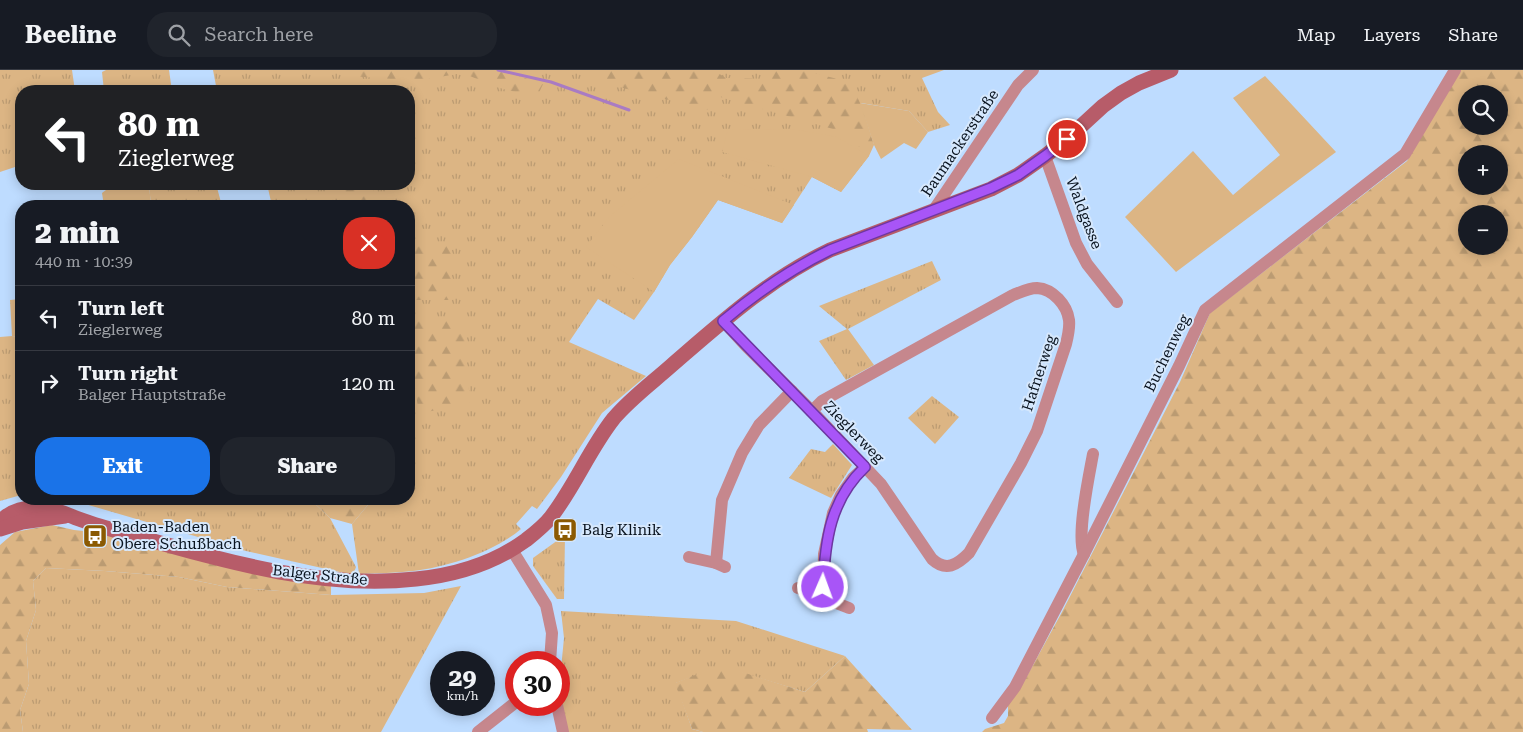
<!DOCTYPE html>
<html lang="en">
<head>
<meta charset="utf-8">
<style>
  :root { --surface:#171b24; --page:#20242c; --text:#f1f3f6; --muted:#9ea1a6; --line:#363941; --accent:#1a73e8 }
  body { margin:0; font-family:"Roboto Serif",serif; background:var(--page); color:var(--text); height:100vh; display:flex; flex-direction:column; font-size:19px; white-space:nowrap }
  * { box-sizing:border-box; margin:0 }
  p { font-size:16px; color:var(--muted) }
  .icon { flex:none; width:28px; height:28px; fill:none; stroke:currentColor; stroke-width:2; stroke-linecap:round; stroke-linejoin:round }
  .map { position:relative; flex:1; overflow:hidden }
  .panel { position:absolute; left:15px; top:130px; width:400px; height:305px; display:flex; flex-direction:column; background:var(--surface); border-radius:20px; box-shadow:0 2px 12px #0003 }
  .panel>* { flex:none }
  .hud { position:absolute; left:15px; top:15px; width:400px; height:105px; border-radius:20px; box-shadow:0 2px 12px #0003; background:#202124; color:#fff; overflow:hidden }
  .controls { position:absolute; left:1458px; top:15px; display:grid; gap:10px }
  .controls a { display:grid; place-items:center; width:50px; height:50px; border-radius:50%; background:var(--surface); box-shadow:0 2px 12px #0003; font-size:25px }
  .speed { position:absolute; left:430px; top:581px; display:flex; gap:10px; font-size:25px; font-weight:700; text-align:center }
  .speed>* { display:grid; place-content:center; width:65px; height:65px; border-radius:50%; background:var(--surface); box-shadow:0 2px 12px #0003; line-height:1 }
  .speed small { font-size:12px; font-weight:400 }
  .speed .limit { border:8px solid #d22; background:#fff; color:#111 }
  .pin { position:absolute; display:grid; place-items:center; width:42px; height:42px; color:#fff; margin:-21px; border:2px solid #fff; border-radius:50%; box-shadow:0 1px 5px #0007 }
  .me { position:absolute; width:55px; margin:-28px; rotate:2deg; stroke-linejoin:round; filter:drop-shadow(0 0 4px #0008) }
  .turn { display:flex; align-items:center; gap:18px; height:105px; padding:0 20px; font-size:22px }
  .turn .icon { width:65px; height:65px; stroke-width:2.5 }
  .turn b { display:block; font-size:35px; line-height:42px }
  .round { display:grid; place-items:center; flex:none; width:52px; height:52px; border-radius:20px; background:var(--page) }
  .summary { display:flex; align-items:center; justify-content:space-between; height:85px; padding:0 20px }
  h1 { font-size:30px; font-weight:800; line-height:38px }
  .primary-button { display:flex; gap:10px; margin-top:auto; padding:10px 20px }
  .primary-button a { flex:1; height:58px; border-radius:20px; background:var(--accent); color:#fff; font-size:20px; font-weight:800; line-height:58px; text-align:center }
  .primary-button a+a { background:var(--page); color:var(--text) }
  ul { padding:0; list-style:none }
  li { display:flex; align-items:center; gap:15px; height:65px; padding:0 20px; border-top:1px solid var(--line) }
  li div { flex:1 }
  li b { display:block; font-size:19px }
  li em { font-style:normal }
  header { display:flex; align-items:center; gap:30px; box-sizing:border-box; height:70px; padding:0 25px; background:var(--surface); border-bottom:1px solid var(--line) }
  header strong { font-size:24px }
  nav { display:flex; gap:28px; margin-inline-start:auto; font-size:18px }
  .search { width:350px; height:45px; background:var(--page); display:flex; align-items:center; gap:12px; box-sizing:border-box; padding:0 18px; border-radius:20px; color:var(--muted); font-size:19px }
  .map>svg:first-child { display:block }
</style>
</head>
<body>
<header>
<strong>Beeline</strong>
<div class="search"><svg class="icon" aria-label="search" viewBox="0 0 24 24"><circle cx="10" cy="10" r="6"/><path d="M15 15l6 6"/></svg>Search here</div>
<nav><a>Map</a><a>Layers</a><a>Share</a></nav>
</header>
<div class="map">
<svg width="1523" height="662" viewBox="0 0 1523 662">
  <defs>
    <pattern id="grass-tufts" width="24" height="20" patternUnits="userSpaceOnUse" patternTransform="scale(1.25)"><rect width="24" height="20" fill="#dcb584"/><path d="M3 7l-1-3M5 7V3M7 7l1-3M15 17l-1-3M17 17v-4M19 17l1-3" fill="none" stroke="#bb9b72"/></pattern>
    <pattern id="forest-firs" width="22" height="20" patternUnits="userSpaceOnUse" patternTransform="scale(1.25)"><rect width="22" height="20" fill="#dcb584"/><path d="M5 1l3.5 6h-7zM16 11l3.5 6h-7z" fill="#bb9b72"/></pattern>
  </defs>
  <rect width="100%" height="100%" fill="#bedcff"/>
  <g fill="url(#grass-tufts)">
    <path d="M0,0H72L75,21H21V95L0,102Z"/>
    <path d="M106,0H169L172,21H104L102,2Z"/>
    <path d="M213,0H944L922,8L938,42L950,55L928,62L909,41L861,33L874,75L869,86L841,122L812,107L782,153L718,130L692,167L670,195L654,222L634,250L598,229L569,272L646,306L602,343L561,407L537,439L532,436L516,454L521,459C494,482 448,497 413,501C395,503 377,503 359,504L352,454L373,429H409V136H272L267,114H409V21H217Z"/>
    <path d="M149,114H216L222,136H151Z"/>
    <path d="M932,191L941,210L848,259L874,295L846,310L819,271L847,259L819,236Z"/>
    <path d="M12,266L21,267V425L0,431V267Z"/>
    <path d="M932,326L959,347L935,374L908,348Z"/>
    <path d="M833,374L852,395L831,428L789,408L811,379L825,382Z"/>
    <path d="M58,429H310L330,448L356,497L353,505L246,481L85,434Z"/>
    <path d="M565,465L564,529H557L533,496V488Z"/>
    <path d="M46,498L105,501L179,507L227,517L331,525L424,523L461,516L381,662H23L20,640L29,614L26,571L36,540L33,511Z"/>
    <path d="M561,541L736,551L845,586L805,622L720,596L676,613L692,659L703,662H563L559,635V610L560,609L564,568Z"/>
  </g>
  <g fill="url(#forest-firs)" fill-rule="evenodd">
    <path d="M351,0H500L543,14L537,27L503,19L462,3L417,11L351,6Z"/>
    <path d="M593,0H713L726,8L766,9L771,0H801L850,12L860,33L874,75L859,77L847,63L717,26L707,40L589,9Z"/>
    <path d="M1460,0H1523V662H982L985,659L1004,653L1008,646V634L1021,617L1062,542L1180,312L1210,243L1407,91ZM1466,24H1499V56H1466ZM1466,84H1499V116H1466ZM1466,144H1499V176H1466Z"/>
    <path d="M338,114H373L374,136H341Z"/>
    <path d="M409,171L451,176L452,230H409Z"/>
    <path d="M21,229V267L12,266L10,230Z"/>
    <path d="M463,248L470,332L419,344L410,283L409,282V249Z"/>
    <path d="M310,429H373L352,454L330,448Z"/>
    <path d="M52,455L74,460L113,464L331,513V525L227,517L179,507L105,501L46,498L33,511L36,540L26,571L29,614L20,640L23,662H0V475L15,462Z"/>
    <path d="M845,586L912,660L867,659L868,662H703L692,659L675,613L720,595L805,622Z"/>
  </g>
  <g fill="#dcb584">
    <path d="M1265,6L1336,82L1176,202L1125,147L1193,81L1233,125L1280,85L1233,28Z"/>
    <path d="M860,33L909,41L928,62L916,79L904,73L881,89L874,75Z"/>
    <path d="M728,59L798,60L837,67L869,86L841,122L812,107L722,82Z"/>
    <path d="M679,89L794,135L782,153L718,130L692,167L670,195L654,222L586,177L609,147Z"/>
    <path d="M114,114H149L151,136H104L102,123Z"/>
  </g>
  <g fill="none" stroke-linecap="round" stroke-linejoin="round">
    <path stroke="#a97bc3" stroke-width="3" d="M498,0L551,12L629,40"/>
    <g stroke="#c6878d" stroke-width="12">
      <path d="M1045,86L1076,173L1087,194L1117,232"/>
      <path d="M933,141L1018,15L1033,0"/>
      <path d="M723,251L746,276L812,341L881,414L932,489C946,502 957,495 969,483L1021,393L1037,361L1066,274C1068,266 1070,258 1069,250C1067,235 1053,219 1037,218C1029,218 1021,222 1013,225L822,331L812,341"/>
      <path d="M512,480L546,535L552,563L550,592"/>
      <path d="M1084,484C1076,466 1089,406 1093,384"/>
      <path d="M689,487L716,493L725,497"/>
      <path d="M716,493L722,430L742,383L759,355L792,321"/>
      <path d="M798,518L849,538"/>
      <path d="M820,526L823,517L824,484L833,443L841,425L853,408L865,397"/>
      <path d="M557,635L563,662"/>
      <path d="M992,648L1015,617L1084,484L1179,296L1205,240L1405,84L1455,0"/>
      <path d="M478,662L516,632"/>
    </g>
    <g stroke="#b75c69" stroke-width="15">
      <path d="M0,453C9,440 28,436 44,438C55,439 66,444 76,448C90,453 104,458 118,461C215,488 315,520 416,509C456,505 493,494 526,470C535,463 544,456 551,447C575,416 590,378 614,348C631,328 653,312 672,295C723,251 769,209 830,180L991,119L1018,105L1045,86L1067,69L1103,36L1121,23L1139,13L1171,0"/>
      <path d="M0,459L22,452L65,446"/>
    </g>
  </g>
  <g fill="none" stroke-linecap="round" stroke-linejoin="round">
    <defs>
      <path id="route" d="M823,517C825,471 830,430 865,397L723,251C756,223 791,199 830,180L991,118L1018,105L1045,86L1067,69"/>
    </defs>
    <use href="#route" stroke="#6d37a1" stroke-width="12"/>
    <use href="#route" stroke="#a855f7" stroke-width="9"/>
  </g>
  <defs>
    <symbol id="bus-square" viewBox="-11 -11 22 22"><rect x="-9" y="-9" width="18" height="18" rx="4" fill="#8b5a02" stroke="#d6e8fd"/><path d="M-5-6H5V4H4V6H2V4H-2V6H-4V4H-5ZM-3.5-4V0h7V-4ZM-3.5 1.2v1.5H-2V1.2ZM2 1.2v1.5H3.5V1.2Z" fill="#fff"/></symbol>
  </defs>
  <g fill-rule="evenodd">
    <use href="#bus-square" x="551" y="446" width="28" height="28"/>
    <use href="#bus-square" x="81" y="452" width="28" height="28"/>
  </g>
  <g text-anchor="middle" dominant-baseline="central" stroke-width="4" stroke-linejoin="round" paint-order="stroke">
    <g font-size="15" fill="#09131f" stroke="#d6e8fd">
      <text transform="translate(960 73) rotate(-56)">Baumackerstraße</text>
      <text transform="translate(1084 143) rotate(69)">Waldgasse</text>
      <text transform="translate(1167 283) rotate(-64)">Buchenweg</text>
      <text transform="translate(1039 303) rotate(-72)">Hafnerweg</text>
      <text transform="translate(854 362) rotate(46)">Zieglerweg</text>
      <text transform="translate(320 505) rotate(6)">Balger Straße</text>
    </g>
    <g font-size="15" fill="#09131f" stroke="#d6e8fd" text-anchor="start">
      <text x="112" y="457">Baden-Baden<tspan x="112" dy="17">Obere Schußbach</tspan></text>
      <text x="582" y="460">Balg Klinik</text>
    </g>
  </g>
</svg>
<div class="controls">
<a><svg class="icon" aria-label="search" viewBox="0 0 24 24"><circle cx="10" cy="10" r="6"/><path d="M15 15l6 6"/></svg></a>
<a>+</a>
<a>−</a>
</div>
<div class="speed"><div>29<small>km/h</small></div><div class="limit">30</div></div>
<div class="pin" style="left:1067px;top:69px;background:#d93025"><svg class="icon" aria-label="arrive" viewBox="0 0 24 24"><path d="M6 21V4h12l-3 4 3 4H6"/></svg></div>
<svg class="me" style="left:823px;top:517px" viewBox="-20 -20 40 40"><circle r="17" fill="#a855f7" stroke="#fff" stroke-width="3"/><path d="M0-11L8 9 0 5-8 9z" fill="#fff"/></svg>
<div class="hud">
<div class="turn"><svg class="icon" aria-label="left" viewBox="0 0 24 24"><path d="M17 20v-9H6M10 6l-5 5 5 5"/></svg><div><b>80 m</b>Zieglerweg</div></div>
</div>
<section class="panel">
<div class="summary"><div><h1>2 min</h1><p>440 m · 10:39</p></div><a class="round" style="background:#d93025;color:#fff"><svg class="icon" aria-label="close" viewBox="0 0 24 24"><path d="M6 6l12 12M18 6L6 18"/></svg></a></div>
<ul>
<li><svg class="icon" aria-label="left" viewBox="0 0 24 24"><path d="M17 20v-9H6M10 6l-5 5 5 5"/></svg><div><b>Turn left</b><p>Zieglerweg</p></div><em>80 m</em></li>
<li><svg class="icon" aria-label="right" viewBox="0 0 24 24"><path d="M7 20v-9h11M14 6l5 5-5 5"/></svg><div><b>Turn right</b><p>Balger Hauptstraße</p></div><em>120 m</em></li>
</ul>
<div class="primary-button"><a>Exit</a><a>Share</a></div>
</section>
</div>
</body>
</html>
